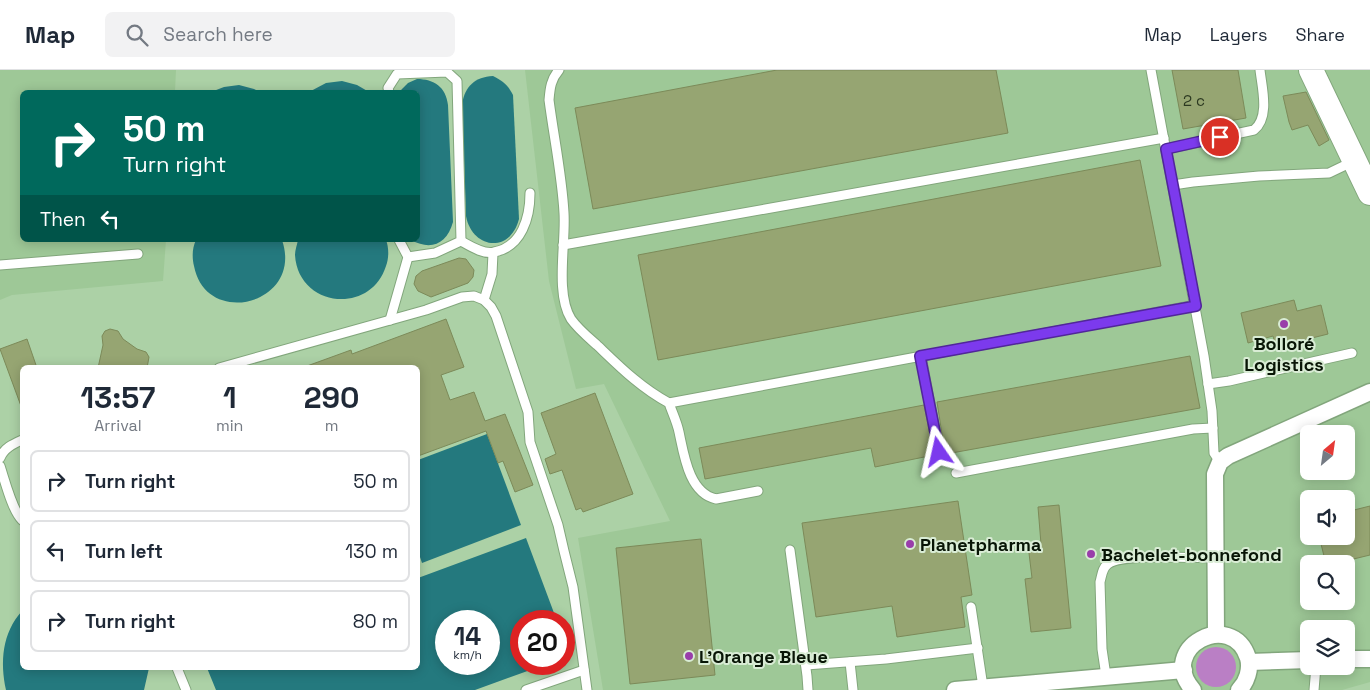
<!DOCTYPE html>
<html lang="en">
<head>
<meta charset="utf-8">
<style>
  :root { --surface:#fff; --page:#f2f2f3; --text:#1f2937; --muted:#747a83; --line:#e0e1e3 }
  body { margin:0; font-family:"Space Grotesk",sans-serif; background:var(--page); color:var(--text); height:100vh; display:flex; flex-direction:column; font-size:19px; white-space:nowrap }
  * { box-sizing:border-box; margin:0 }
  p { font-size:16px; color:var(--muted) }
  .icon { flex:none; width:28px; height:28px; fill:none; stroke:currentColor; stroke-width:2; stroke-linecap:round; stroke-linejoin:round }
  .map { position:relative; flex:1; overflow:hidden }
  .sheet { position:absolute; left:20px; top:295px; width:400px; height:305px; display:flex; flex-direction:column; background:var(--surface); border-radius:8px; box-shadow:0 2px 12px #0003 }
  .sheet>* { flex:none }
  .top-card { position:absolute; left:20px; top:20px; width:400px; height:152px; border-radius:8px; box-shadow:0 2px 12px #0003; background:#00695c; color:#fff; overflow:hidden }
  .needle { width:32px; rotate:29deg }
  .buttons { position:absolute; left:1300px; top:355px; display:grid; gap:10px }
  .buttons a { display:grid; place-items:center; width:55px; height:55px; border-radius:8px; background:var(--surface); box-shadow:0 2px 12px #0003; font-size:25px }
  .speed { position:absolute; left:435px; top:540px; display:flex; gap:10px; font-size:25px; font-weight:700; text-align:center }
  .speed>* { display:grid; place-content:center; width:65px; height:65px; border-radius:50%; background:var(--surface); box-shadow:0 2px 12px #0003; line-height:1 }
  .speed small { font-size:12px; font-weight:400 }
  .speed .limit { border:8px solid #d22; background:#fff; color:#111 }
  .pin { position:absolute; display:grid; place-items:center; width:42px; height:42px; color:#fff; margin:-21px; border:2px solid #fff; border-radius:50%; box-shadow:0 1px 5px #0007 }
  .me { position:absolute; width:55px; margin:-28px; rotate:349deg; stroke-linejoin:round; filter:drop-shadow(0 0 4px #0008) }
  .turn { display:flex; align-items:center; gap:18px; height:105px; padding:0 20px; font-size:22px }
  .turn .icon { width:65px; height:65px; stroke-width:2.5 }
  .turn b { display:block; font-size:35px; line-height:42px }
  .then { display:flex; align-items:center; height:48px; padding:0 20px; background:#0003; gap:10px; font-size:19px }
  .eta { display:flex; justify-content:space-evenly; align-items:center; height:85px; text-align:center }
  .eta b { font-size:30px; font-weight:800; line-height:35px }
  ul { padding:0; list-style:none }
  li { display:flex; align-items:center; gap:15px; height:62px; margin:0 10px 8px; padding:0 10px; border:2px solid var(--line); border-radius:8px }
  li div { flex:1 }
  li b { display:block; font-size:19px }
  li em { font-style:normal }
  header { display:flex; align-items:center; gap:30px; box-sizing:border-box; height:70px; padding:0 25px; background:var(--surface); border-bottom:1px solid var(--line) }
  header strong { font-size:24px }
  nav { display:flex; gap:28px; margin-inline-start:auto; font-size:18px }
  .search { width:350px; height:45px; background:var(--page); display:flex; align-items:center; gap:12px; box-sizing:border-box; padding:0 18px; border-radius:8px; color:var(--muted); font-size:19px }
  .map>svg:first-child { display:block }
</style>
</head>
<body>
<header>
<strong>Map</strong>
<div class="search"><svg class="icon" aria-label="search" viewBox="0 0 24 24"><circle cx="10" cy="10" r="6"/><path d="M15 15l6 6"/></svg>Search here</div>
<nav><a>Map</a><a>Layers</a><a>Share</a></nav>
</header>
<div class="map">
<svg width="1370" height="620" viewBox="0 0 1370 620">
  <rect width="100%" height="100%" fill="#acd1a6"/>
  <g fill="#9ec897" fill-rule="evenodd">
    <path d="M0,0H176L175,22H22V170H166L163,211L12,225L0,230Z"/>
    <path d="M525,0H1370V612L1342,620H603L578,468L670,451L604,314L576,319L549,211ZM1309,364H1346V401H1309ZM1309,429H1346V466H1309ZM1309,494H1346V531H1309ZM1309,559H1346V596H1309Z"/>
  </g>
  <circle fill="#ba7fc5" cx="1216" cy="597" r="20"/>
  <g fill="#24797e" fill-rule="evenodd">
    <path d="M493,6C503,11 508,15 513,25L519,149C510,184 472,179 466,146L462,34C465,16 475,7 493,6Z"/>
    <path d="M417,9C434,9 446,17 448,35L453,152C447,174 431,181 411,170H418V22H399L408,13Z"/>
    <path d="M342,11L357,15L369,22H309L326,13Z"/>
    <path d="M239,15L254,19L260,22H211L224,17Z"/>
    <path d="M196,170H282C304,234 206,259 194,196C192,188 192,178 196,170Z"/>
    <path d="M298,170H386C389,178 389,188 386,196C370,246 298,237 295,185C295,180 297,175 298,170Z"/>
    <path d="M487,364L521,455L422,493L418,481V390Z"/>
    <path d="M526,468L557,551H521V594H547L475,620H216L207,598H418V508ZM489,551V594H446V551Z"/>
    <path d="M22,541V598H149L144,620H6C0,592 2,563 22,541Z"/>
  </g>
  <g fill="#96a572" stroke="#7c8a59">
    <path d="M777,0H996L1008,63L593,139L575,38Z"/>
    <path d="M1172,0H1238L1246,48L1183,59Z"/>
    <path d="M1306,22L1329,70L1319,76L1308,55L1292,60L1289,52L1283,26Z"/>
    <path d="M1140,90L1161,196L658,290L638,185Z"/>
    <path d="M459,188L466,189L474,200L473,207L468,213L431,227L418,221L414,214L416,206L422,201Z"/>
    <path d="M1294,230L1297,241L1321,235L1328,264L1276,277L1273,266L1248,273L1241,243Z"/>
    <path d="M446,249L464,297L441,305L450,330L474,322L485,351L505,344L533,415L515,422L503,391L498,393L486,361L418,386V298H308L307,296L351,280L352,284Z"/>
    <path d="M110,259L118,261L123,269L137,279L146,282L149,287L147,298H98L103,275L102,266L105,261Z"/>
    <path d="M27,269L37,298H22V336H21L0,279Z"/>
    <path d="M1190,286L1200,338L946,384L945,383L937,332Z"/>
    <path d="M595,323L633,424L583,442L581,438L576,440L562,400L550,404L545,389L556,384L541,343Z"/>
    <path d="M924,335L934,385L875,397L871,378L705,409L699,378Z"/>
    <path d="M958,431L972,525L961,527L965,557L897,567L892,536L816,547L802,453Z"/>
    <path d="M1059,435L1071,558L1031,562L1025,509L1032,508L1028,475L1041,474L1038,437Z"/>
    <path d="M1370,436V485L1333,494H1326L1319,466H1346V442Z"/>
    <path d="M701,469L715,605L630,614L616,478Z"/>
  </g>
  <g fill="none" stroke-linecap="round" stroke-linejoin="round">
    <defs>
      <g id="lane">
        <path d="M559,0C551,9 550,18 549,30C554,68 562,106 564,143C566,173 555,223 571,249C578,259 589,268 598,276C620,297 641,318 669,333C672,342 677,352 679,362C684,385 689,423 716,429L758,421"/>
        <path d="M1151,0L1204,286L1212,341L1214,383L1220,392"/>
        <path d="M389,22L388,18L397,4L447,2L457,11L461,171L435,183L408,187"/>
        <path d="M1166,79L1254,60C1270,47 1262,18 1260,0"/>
        <path d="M1173,115L1193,112L1259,106L1329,103L1354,91"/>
        <path d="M461,171C470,176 484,185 494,182C522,177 530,147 530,123"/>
        <path d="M563,175L1164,68"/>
        <path d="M0,195L138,184"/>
        <path d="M484,230L492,204L493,183"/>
        <path d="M390,250L408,187L399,170"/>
        <path d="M921,286L939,382"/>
        <path d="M219,298L426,240L462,227L474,226L484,230L491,237L496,246L528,342L530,372L558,455L564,481L573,517L587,620"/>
        <path d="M1208,314L1229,311L1352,283"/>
        <path d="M669,333L1196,235"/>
        <path d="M0,388C4,378 13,374 22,370"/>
        <path d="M0,396C5,411 12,440 22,450"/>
        <path d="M956,403L1193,359L1213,358"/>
        <path d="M790,480L807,606L808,620"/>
        <path d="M971,537L983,617"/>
        <path d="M850,592L853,620"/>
        <path d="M806,595L886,589L978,578"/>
        <path d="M177,598L186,620"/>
        <path d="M1106,606L1102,579L1100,512C1102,505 1102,498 1108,494C1122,483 1195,488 1216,488"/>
        <path d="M526,620L584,600"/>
        <path d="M1314,620L1316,596"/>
      </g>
      <g id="street">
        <path d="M1216,564L1215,404L1220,392L1228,386L1370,322"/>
        <path d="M1346,589H1370"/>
        <path d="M1249,592L1309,590"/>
        <path d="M955,620L1184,600"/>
        <path d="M1193,620C1156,578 1232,538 1248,588C1251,599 1247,612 1239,620"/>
      </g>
      <path id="secondary" d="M1311,0L1370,123"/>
    </defs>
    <use href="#lane" stroke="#82a67c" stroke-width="11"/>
    <use href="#street" stroke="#82a67c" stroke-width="19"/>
    <use href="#secondary" stroke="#82a67c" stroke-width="26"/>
    <use href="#lane" stroke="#fff" stroke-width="9"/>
    <use href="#street" stroke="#fff" stroke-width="16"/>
    <use href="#secondary" stroke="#fff" stroke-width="24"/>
  </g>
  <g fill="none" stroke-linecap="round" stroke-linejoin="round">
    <defs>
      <path id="route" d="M939,382L920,286L1196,236L1166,79L1220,67"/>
    </defs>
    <use href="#route" stroke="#51269a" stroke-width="12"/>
    <use href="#route" stroke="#7c3aed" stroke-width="9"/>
  </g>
  <g fill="#993eaa" stroke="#d9ecd5" stroke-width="2">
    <circle cx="1284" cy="254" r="5"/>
    <circle cx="910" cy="474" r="5"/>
    <circle cx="1091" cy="484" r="5"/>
    <circle cx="689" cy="586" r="5"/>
  </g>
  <g text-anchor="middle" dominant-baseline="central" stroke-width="4" stroke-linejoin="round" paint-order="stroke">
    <g font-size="15" fill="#2c3921">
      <text x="1194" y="30">2 c</text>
    </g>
    <g font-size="18" font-weight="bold" fill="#081506" stroke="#d9ecd5" text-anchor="start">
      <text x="1284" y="273" text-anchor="middle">Bolloré<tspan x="1284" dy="21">Logistics</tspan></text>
      <text x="920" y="474">Planetpharma</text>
      <text x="1101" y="484">Bachelet-bonnefond</text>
      <text x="699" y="586">L'Orange Bleue</text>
    </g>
  </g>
</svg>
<div class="buttons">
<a><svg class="needle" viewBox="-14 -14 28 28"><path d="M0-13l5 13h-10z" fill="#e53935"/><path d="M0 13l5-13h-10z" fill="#747a83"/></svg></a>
<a><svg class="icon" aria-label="sound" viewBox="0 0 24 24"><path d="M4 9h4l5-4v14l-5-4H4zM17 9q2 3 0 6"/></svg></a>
<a><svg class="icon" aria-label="search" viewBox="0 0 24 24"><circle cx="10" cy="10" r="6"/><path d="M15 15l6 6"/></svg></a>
<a><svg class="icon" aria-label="layers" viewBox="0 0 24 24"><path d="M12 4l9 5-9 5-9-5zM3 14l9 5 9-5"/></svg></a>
</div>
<div class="speed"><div>14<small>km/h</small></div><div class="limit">20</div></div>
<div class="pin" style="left:1220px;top:67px;background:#d93025"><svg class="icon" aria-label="arrive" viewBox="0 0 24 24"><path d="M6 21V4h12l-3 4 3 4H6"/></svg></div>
<svg class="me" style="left:939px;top:382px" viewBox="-20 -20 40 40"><path d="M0-17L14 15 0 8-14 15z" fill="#7c3aed" stroke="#fff" stroke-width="4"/></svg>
<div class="top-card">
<div class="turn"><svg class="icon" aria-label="right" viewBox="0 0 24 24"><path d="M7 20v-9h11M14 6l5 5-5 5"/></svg><div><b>50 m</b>Turn right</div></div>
<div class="then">Then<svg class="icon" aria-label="left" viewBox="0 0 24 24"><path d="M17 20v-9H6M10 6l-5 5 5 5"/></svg></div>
</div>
<section class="sheet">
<div class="eta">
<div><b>13:57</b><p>Arrival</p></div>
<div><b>1</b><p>min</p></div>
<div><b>290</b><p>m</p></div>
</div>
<ul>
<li><svg class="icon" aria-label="right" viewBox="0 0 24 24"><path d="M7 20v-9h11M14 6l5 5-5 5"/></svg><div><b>Turn right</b></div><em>50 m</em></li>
<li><svg class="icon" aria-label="left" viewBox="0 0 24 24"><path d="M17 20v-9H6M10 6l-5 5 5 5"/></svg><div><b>Turn left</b></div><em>130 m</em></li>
<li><svg class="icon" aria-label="right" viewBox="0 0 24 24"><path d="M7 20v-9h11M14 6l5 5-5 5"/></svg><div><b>Turn right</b></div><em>80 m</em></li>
</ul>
</section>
</div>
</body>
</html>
